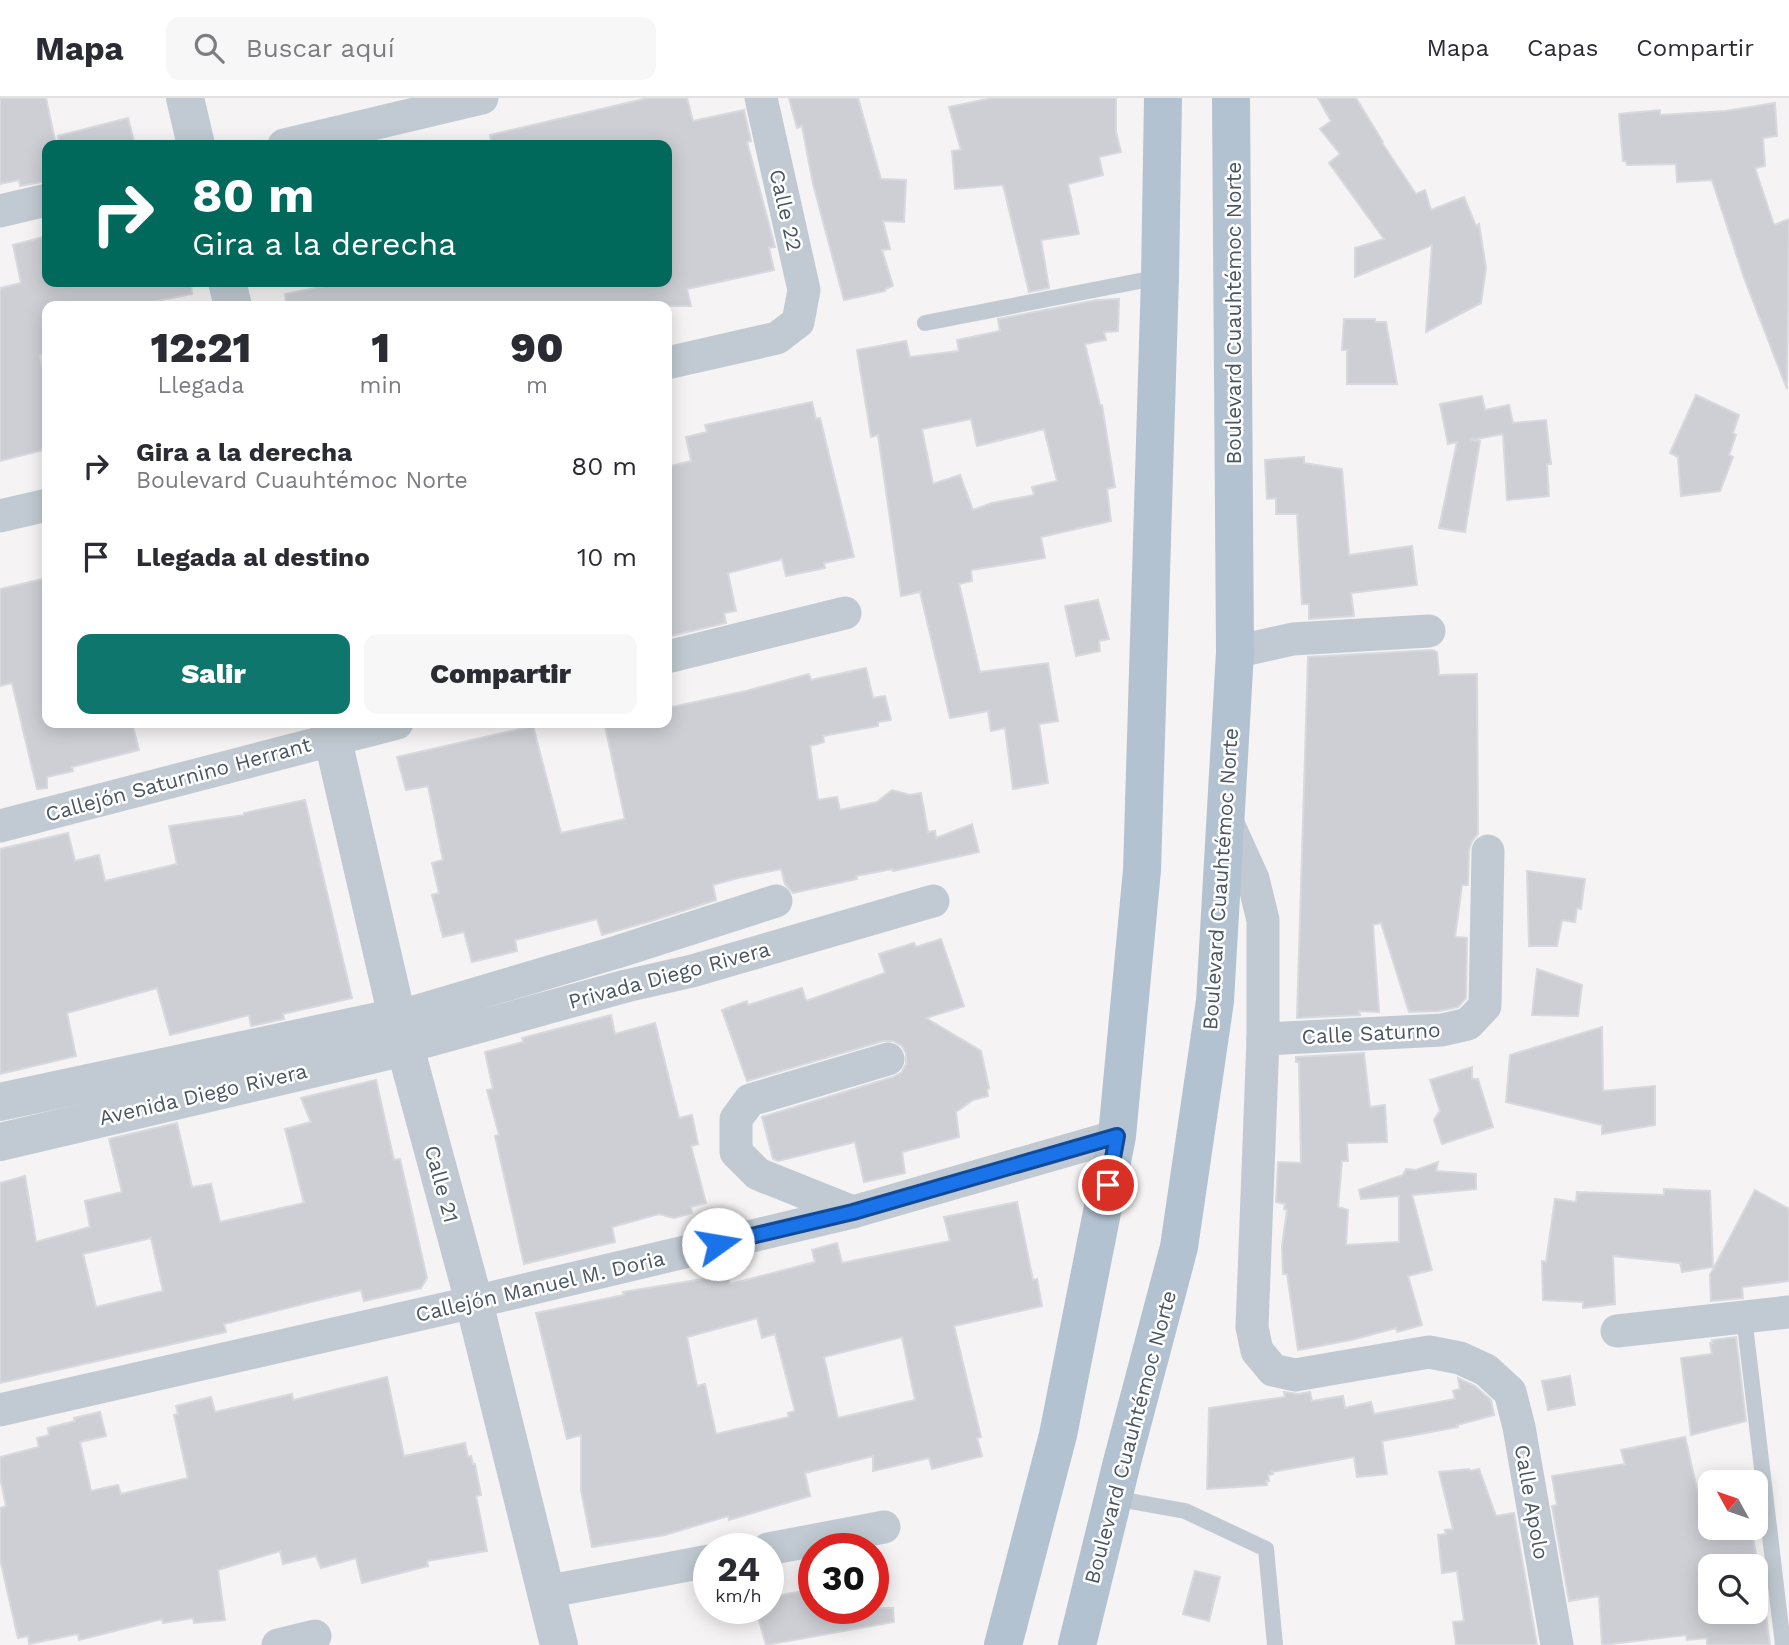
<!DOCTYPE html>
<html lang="es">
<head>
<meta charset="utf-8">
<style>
  :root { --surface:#fff; --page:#f7f7f7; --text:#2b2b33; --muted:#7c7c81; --line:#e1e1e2; --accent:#0f766e }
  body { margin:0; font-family:"Work Sans",sans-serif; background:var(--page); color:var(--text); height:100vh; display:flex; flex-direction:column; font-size:26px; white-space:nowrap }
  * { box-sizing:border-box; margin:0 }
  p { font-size:23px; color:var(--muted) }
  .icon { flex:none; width:38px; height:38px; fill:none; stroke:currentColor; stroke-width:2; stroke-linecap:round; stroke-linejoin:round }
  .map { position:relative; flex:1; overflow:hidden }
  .sheet { position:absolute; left:42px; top:203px; width:630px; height:427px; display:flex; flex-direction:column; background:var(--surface); border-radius:14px; box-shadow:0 4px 18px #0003 }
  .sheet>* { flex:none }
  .banner { position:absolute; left:42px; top:42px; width:630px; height:147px; border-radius:14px; box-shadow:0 4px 18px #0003; background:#00695c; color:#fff; overflow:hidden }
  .needle { width:46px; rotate:310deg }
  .controls { position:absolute; left:1698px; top:1372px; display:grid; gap:14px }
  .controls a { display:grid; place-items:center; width:70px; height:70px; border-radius:14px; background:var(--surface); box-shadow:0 4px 18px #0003; font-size:35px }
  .speed { position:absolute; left:693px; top:1435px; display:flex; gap:14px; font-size:35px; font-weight:700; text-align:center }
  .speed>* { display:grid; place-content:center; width:91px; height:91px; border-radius:50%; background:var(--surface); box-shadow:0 4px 18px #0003; line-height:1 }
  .speed small { font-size:18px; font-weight:400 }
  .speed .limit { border:10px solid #d22; background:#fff; color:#111 }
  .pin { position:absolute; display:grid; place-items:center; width:60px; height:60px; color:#fff; margin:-30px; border:4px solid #fff; border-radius:50%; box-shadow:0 2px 7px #0007 }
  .me { position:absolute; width:77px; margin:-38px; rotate:77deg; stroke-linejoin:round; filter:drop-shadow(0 0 5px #0008) }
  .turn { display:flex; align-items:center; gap:24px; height:147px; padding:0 35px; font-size:32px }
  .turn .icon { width:91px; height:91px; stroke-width:2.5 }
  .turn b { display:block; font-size:49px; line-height:60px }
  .eta { display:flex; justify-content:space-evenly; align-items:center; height:119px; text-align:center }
  .eta b { font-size:42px; font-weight:800; line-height:49px }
  .primary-button { display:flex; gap:14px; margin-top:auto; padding:14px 35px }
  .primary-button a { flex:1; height:80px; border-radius:14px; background:var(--accent); color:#fff; font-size:28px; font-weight:800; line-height:80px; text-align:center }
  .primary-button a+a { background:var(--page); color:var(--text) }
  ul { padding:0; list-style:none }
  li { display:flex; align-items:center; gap:21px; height:91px; padding:0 35px }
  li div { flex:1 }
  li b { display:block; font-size:26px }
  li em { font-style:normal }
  header { display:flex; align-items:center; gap:42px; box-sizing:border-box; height:98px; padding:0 35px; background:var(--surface); border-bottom:2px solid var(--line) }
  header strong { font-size:33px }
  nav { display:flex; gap:38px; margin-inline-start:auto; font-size:24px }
  .search { width:490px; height:63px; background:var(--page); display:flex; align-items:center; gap:18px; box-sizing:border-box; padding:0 24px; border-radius:14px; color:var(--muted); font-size:26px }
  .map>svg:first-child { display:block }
</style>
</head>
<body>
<header>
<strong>Mapa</strong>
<div class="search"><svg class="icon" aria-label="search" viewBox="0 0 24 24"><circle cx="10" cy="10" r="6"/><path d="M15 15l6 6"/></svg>Buscar aquí</div>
<nav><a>Mapa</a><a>Capas</a><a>Compartir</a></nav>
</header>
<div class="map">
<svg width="1789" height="1547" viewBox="0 0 1789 1547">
  <rect width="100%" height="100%" fill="#f5f3f3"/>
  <g fill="#cdcfd5" stroke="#d7d9de" stroke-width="2" fill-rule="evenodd">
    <path d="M0,0H46L56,47H47V83L20,88L19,82L0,86Z"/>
    <path d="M648,0H687L693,23L744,12L751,43L747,44L775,149L769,150L774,172L687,191L691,208H286L285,196L345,184H667V47H492L490,37Z"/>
    <path d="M789,0H858L881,81L906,82L904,124L883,123L890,151L882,152L893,188L885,191V193L844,202L813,86L802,28L797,30Z"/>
    <path d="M992,0H1116V34L1121,54L1099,59L1103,77L1068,86L1079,136L1041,142L1049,190L1029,194L1003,87L955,91L952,53L961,52L949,9Z"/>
    <path d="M1318,0H1356L1383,44L1382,45L1416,96L1425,92L1431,112L1464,99L1476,128L1479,126L1486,170L1481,205L1426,234L1432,147L1355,179V150L1384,141L1329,65L1340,56L1320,31L1331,23Z"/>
    <path d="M1775,5L1777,38L1763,40L1765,68L1755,70L1774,127L1789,121L1787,291L1743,177L1712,82L1677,84L1676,66L1627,67L1626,63H1623L1619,16L1660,12V17L1726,13Z"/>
    <path d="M128,20L135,47H59L58,38Z"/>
    <path d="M47,138V184H191L192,196L132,208H47V256L40,258L47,290V351L0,363V190L21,185L13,147Z"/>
    <path d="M1119,201L1118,233L1104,234L1106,242L1085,246L1100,307H1102L1115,389L1107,391L1111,423L1041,439L1045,460L971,472L972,483L959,486L980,574L1048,565L1058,623L1039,626L1048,685L1013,691L1005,630L991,633L988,613L950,620L920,494L901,498L878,337L871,339L857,252L906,243L910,259L959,253L957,242L1000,233L998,221L1097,202ZM971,321L977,348L1044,331L1057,383L1032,389L1034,397L992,405L973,412L960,377L933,386L922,331Z"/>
    <path d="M1344,221H1375V224H1386L1397,286H1347V252H1342Z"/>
    <path d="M1696,297L1739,317L1733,335L1736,337L1729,357L1733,359L1720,393L1681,398L1678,359L1670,355Z"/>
    <path d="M1482,298L1485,312L1509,307L1513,325L1546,322L1551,366H1547L1549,398L1507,402L1503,336L1471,342L1480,343L1465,434L1439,430L1457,344L1448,346L1440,306Z"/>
    <path d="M812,304L816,321L820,320L854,459L824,465L825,470L786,478L782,461L728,475L736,513L724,515L726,525L667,539V369L691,363L686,339L707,334L705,327Z"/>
    <path d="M1304,359V365L1342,371L1349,457L1412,448L1417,487L1351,495L1354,518L1309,521V506H1302L1297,416H1276V400L1267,401L1265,362Z"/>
    <path d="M47,480V625H132L139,652L72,669L73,673L47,679V690L37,691L12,585L0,588V491Z"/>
    <path d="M1098,502L1109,541L1099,543L1100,553L1076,558L1065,508Z"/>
    <path d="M1432,552L1437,554L1439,577L1477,576L1478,736L1472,743L1469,752L1468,787H1462L1455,839L1467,840L1466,900L1458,909L1439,913L1409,914L1381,825L1373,827L1379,914L1359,913L1360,917L1297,920L1308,559Z"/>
    <path d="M866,570L873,600L885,598L891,622L878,624V628L823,638L824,644L810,648L818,702L837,699L840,712L877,704L892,692L910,697L921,695L928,734L935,733L936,740L972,726L979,754L893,773L892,771L856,778L857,781L793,795L785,786L781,771L738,780L713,787L716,802L651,823L602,837L597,821L515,842L517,853L472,864L464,834L443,839L432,797L439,795L432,765L443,762L428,688L406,692L397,659L533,628L561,735L625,721L605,628L611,627L610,625H667V610L746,593L809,576L811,582Z"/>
    <path d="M305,702L352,900L283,916L284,921L251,928L249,917L170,937L157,890L67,915L76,958L0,976V751L68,735L75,763L99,757L105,783L177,766L169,728L244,717V715Z"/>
    <path d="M1527,773L1585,781L1581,811L1577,810L1575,824L1562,822L1557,848H1529Z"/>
    <path d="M941,841L964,908L926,920L981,953L989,990L987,992L988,998L973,1002L956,1014L959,1039L902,1054L905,1075L864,1084L855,1044L778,1063L773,1061L762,1019L893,979L901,975L906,966V955L902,948L893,943H883L747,983L722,912L747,903L748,907L802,890L806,903L885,875L879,856L914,845L916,849Z"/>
    <path d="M1537,871L1582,887L1578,918L1532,917Z"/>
    <path d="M611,917L615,936L655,925L679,1020L692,1017L698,1046L691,1048L706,1105L691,1109L692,1115L674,1120L659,1116L612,1129L615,1144L524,1166L495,1038L499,1037L487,992L493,991L485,954L523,944L522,940Z"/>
    <path d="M1602,929L1603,993L1655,988V1027L1602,1036V1027L1506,1004L1510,957Z"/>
    <path d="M1364,955L1370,1009L1385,1007L1387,1044L1347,1045L1348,1063H1342L1338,1109L1348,1112L1346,1147L1399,1144V1098L1361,1101L1359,1092L1403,1077L1406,1071L1416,1072L1438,1064L1436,1073L1476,1076V1091L1412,1097L1432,1172L1408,1178L1422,1227L1397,1234L1396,1230L1351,1242L1298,1252L1287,1176H1283L1282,1148L1287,1112L1284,1111L1285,1106L1276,1104L1278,1064L1301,1065L1299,964H1296V959Z"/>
    <path d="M1472,969V981H1478L1493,1029L1442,1046L1434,1022L1440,1013L1430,982Z"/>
    <path d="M376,982L394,1062L400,1061L427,1180L421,1190L364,1203L361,1192L315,1203L224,1226L226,1234L0,1285V1085L25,1078L36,1144L90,1129L85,1103L122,1094L109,1041L177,1025L192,1089L211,1086L220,1124L304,1105L285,1031L311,1024L301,1000ZM151,1140L163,1193L96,1209L83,1156Z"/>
    <path d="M1664,1091L1710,1093L1713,1169L1682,1174L1680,1165L1613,1158L1615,1206L1583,1210V1204L1543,1202L1542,1163L1546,1164L1555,1101L1576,1104L1577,1094L1664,1097Z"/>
    <path d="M1755,1092L1789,1111V1183L1742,1189L1743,1200L1711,1203L1710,1177Z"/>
    <path d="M1017,1104L1033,1182L1037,1181L1042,1208L954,1228L981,1339L977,1340L982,1358L932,1371L929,1360L873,1373V1358L805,1375L810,1398L729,1422L728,1418L665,1437L592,1449L581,1392V1337L567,1341L536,1215L624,1197L623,1194L728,1177L730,1186L815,1164L812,1152L837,1145L842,1165L950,1143L944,1119ZM757,1220L762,1240L775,1236L795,1313L788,1315L789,1319L716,1336L705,1286L697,1288L687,1239ZM902,1239L915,1302L838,1320L824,1259Z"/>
    <path d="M1736,1239L1746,1323L1691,1337L1681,1260L1712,1256L1710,1245H1713L1712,1242Z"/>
    <path d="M1570,1278L1575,1307L1548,1312L1542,1283Z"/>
    <path d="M387,1279L404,1358L465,1345L468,1359L471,1358L473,1366H475L481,1397L476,1398L487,1453L427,1463L428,1468L362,1485L356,1460L321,1470L316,1458L283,1466L280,1453L218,1472L225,1522L194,1525L193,1520L163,1525L162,1521L79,1542L78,1536L29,1546L28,1538L18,1540L0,1461V1410L6,1408L0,1379V1359L39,1349L37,1340L49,1337L48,1330L75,1323L74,1320L100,1314L106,1338L80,1344L91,1393L118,1387L121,1396L188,1380L174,1317L178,1316L176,1308L211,1299L215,1314L292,1296L293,1302Z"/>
    <path d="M1458,1280L1475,1288L1491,1302L1494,1317L1457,1327L1458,1329L1382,1343L1387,1376L1357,1379L1354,1359L1272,1374L1273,1376L1268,1377L1269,1383H1266L1267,1387L1207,1391L1209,1310L1285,1299L1284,1294L1298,1296L1310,1294L1312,1303L1343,1298L1345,1310L1371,1304L1374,1316L1455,1301L1453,1293L1460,1291Z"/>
    <path d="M1685,1339L1701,1408L1705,1407L1709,1439L1752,1434L1763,1495L1770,1547H1707V1540L1687,1542L1686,1537L1602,1547L1599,1498L1569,1503L1552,1408L1557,1407L1552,1378L1625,1366L1621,1352ZM1710,1468H1755V1514H1710Z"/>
    <path d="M1469,1371L1470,1373L1479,1371L1496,1418L1514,1415L1537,1547H1456L1453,1524L1464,1523L1457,1473L1442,1475L1438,1437L1446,1436L1445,1432L1453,1431L1439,1374Z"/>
    <path d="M1195,1473L1220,1479L1209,1523L1183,1516Z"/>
    <path d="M814,1491V1510H893L894,1524L766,1547L756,1512L771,1509L770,1499Z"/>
  </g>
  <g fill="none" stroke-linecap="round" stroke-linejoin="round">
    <g stroke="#c1cad2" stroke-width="16">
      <path d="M925,225L1160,179"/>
      <path d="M1744,1219L1783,1547"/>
      <path d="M1113,1400L1185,1413L1266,1451L1275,1547"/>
    </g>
    <g stroke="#c1cad2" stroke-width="33">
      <path d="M284,47L482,0"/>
      <path d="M0,113L47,102"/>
      <path d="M667,265L777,240L798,224L804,192L761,0"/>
      <path d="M0,418L47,407"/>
      <path d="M1235,554L1293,541L1429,533"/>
      <path d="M667,559L845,515"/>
      <path d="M1225,719L1253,781L1263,822V941L1252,1229L1257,1253L1273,1272L1295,1277L1429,1254L1460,1260L1486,1272L1510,1294L1519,1329L1557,1547"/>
      <path d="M0,728L397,625"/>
      <path d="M397,919L617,854L776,803"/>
      <path d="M1263,941L1442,932L1468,926L1485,908L1488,753"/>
      <path d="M405,949L626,888L692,873L933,803"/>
      <path d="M853,1114L758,1076L736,1054V1021L750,1002L888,961"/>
      <path d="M1617,1233L1789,1214"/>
      <path d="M0,1312L474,1204L853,1114L1117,1038"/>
      <path d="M768,1451L884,1429"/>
      <path d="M545,1494L709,1463"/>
      <path d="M278,1547L315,1538"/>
    </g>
    <g stroke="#c1cad2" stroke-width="38">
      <path d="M185,0L196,47"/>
      <path d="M227,184L233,208"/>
      <path d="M329,625L397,919L474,1204L559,1547"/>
      <path d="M0,1004L397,919"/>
      <path d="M0,1044L405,949"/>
    </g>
    <g stroke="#b3c2d1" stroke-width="38">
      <path d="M1003,1547L1058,1337L1117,1038L1142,772L1160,179L1163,0"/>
      <path d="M1077,1547L1122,1364L1179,1149L1215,903L1235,554L1231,0"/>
    </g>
  </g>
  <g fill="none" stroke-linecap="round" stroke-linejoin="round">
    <defs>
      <path id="route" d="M718,1146L853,1114L1117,1038L1108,1087"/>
    </defs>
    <use href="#route" stroke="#114b97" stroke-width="18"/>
    <use href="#route" stroke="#1a73e8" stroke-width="12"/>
  </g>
  <g text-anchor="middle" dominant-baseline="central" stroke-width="5" stroke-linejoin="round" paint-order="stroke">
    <g font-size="21" fill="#4a5661" stroke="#fff">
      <text transform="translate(786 112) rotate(77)">Calle 22</text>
      <text transform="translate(1233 215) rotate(-90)">Boulevard Cuauhtémoc Norte</text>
      <text transform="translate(178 681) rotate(-15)">Callejón Saturnino Herrant</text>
      <text transform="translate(1220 781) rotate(-86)">Boulevard Cuauhtémoc Norte</text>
      <text transform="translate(669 877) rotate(-15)">Privada Diego Rivera</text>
      <text transform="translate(1371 935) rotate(-3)">Calle Saturno</text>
      <text transform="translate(203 996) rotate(-13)">Avenida Diego Rivera</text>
      <text transform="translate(442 1086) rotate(75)">Calle 21</text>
      <text transform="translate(540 1188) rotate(-13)">Callejón Manuel M. Doria</text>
      <text transform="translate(1130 1339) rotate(-75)">Boulevard Cuauhtémoc Norte</text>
      <text transform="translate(1532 1404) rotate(80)">Calle Apolo</text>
    </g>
  </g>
</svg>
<div class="controls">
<a><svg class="needle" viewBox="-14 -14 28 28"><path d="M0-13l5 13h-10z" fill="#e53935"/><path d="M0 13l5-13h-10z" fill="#7c7c81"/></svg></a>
<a><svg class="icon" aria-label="search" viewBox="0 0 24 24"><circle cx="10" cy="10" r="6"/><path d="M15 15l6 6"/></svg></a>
</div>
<div class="speed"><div>24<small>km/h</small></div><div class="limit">30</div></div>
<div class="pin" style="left:1108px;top:1087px;background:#d93025"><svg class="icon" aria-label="arrive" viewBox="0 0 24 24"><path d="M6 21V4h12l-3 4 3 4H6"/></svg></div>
<svg class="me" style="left:718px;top:1146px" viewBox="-20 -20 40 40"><circle r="19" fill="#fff"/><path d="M0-13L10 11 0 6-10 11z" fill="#1a73e8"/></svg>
<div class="banner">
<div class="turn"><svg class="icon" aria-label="right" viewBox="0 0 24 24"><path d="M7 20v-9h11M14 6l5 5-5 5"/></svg><div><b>80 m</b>Gira a la derecha</div></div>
</div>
<section class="sheet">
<div class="eta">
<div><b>12:21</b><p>Llegada</p></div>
<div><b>1</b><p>min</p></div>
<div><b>90</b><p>m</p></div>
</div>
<ul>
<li><svg class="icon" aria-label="right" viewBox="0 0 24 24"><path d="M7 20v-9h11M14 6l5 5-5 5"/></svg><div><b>Gira a la derecha</b><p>Boulevard Cuauhtémoc Norte</p></div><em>80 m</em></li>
<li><svg class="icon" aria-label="arrive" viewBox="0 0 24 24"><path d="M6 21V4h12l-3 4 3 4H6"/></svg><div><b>Llegada al destino</b></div><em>10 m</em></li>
</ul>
<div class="primary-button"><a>Salir</a><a>Compartir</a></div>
</section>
</div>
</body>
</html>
